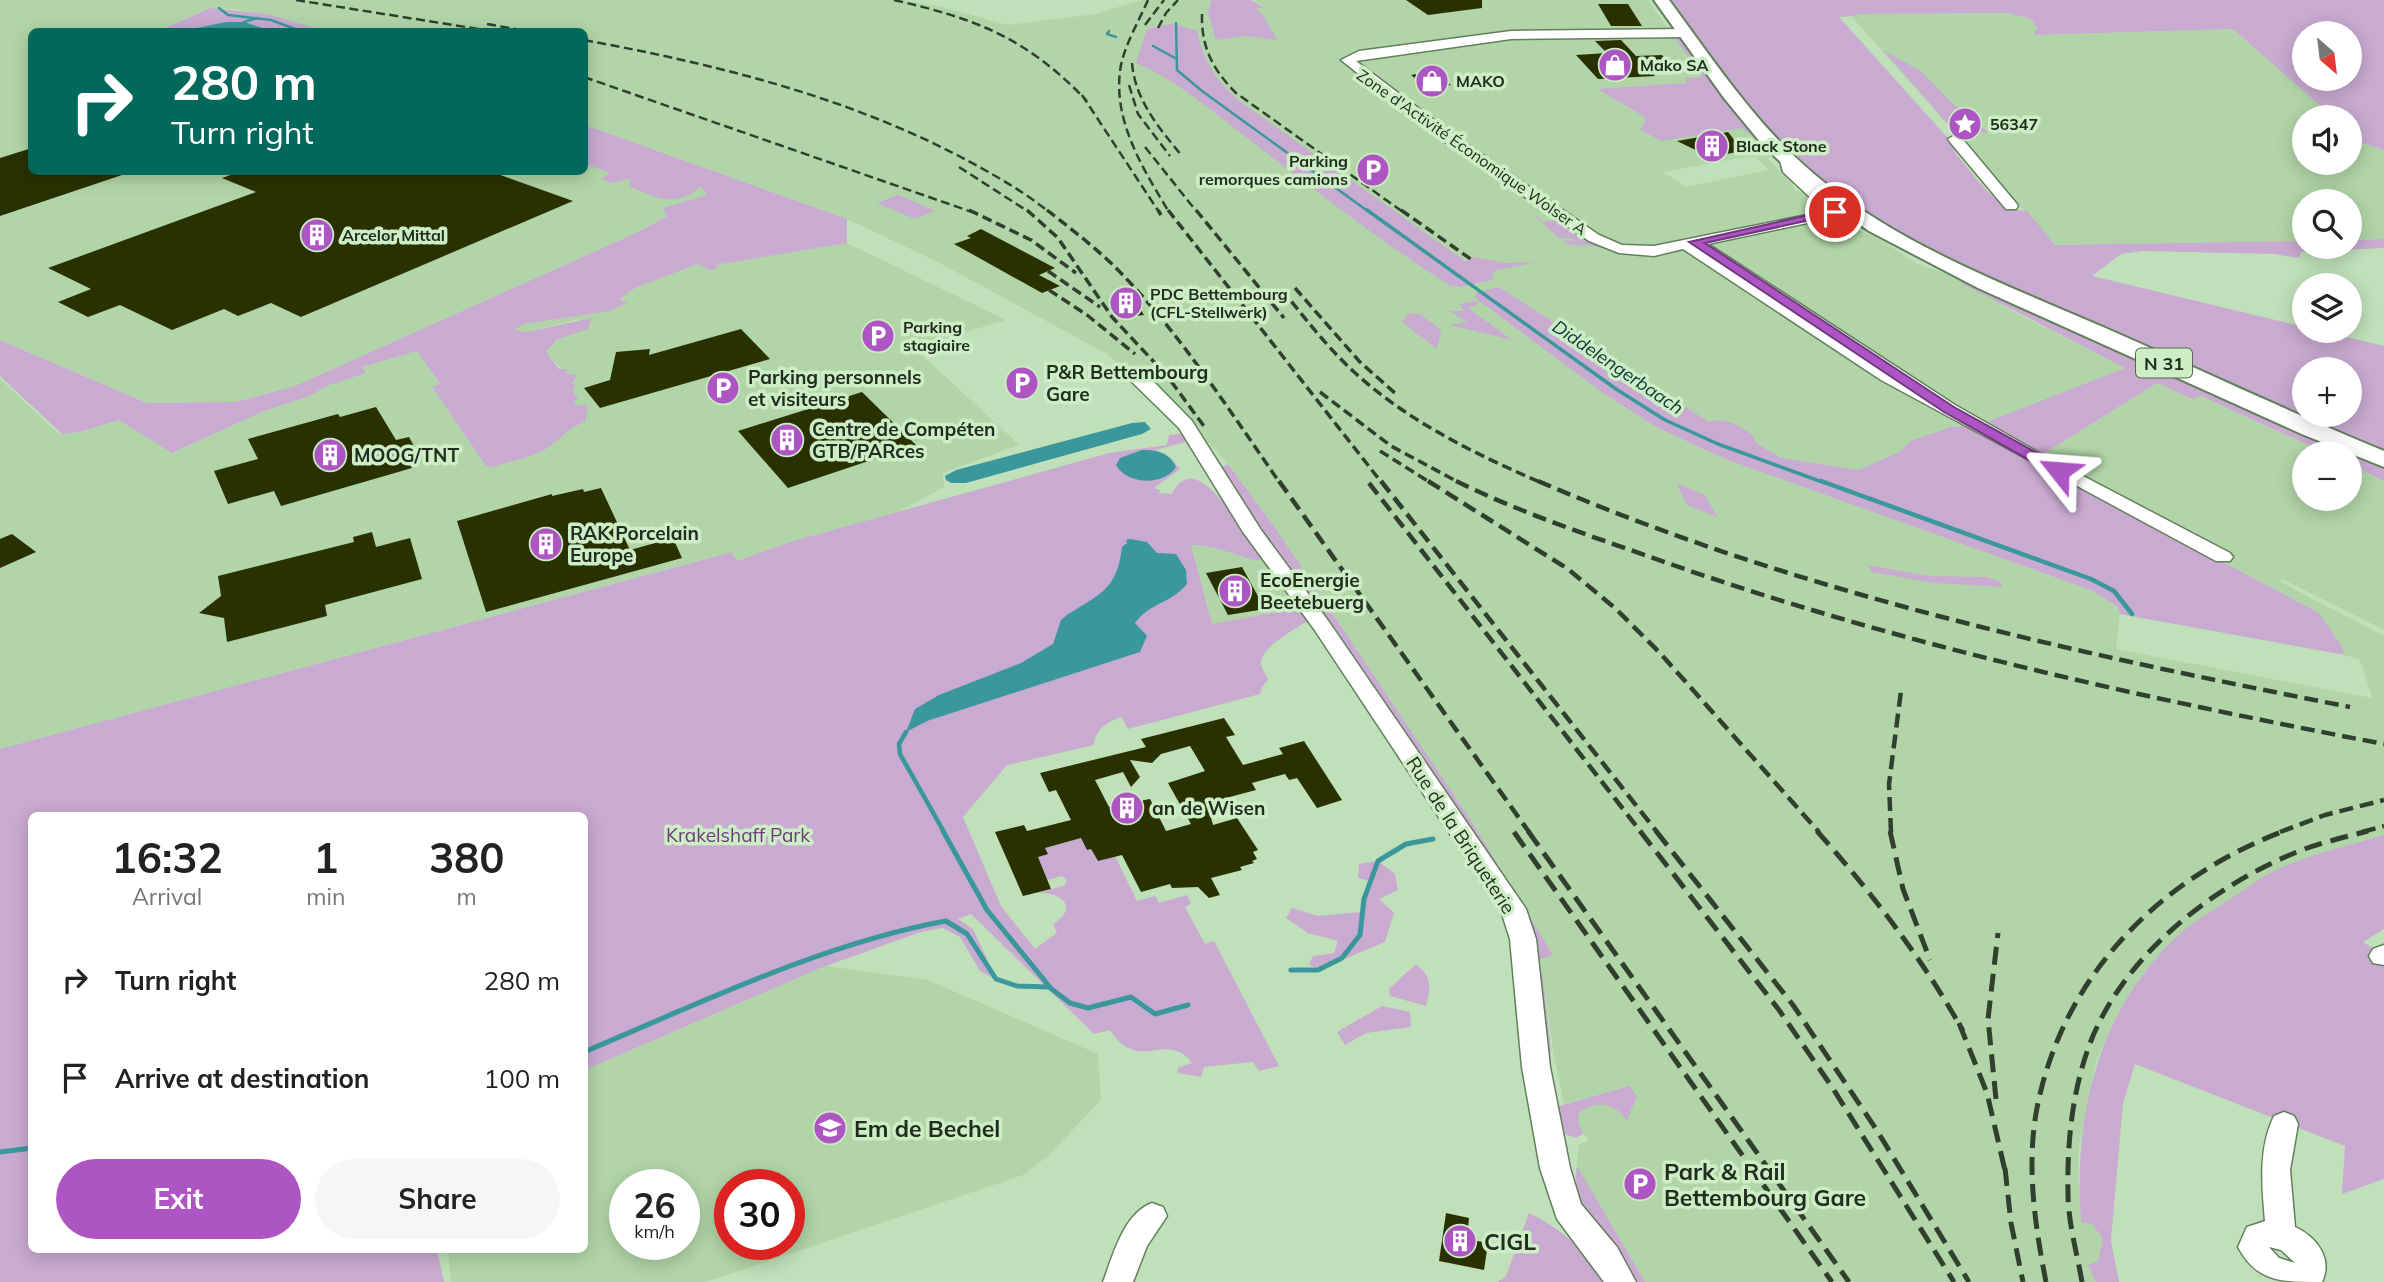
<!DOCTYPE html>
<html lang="en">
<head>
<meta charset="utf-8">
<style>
  :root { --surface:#fff; --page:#f6f6f6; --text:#222; --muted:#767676; --accent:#ad55c2 }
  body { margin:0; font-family:Mulish,sans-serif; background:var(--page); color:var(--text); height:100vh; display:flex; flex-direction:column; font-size:26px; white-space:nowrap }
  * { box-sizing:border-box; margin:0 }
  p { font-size:23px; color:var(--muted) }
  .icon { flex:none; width:38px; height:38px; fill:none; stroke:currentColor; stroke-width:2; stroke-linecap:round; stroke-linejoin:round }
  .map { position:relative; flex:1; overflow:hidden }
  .details { position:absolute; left:28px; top:812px; width:560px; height:441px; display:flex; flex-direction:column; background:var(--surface); border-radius:10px; box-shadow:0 4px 18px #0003 }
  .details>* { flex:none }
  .hud { position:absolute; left:28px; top:28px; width:560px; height:147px; border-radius:10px; box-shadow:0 4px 18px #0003; background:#00695c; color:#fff; overflow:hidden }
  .needle { width:46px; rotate:152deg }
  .controls { position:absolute; left:2292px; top:21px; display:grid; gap:14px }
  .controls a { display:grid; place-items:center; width:70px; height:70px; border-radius:50%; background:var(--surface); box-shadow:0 4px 18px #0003; font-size:35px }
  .speed { position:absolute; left:609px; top:1169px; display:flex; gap:14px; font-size:35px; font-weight:700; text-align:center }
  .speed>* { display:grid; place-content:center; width:91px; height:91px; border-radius:50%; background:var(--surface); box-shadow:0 4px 18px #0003; line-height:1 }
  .speed small { font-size:18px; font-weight:400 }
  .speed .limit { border:10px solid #d22; background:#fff; color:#111 }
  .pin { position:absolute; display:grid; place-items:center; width:60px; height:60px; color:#fff; margin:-30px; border:4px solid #fff; border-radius:50%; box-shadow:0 2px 7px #0007 }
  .me { position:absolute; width:77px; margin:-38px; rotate:298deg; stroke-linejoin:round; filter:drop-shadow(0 0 5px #0008) }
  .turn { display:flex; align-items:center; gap:24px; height:147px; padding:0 28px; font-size:32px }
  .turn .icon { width:91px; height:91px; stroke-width:2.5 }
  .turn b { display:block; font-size:49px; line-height:60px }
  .eta { display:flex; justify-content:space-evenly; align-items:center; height:119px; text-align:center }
  .eta b { font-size:42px; font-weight:700; line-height:49px }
  .cta { display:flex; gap:14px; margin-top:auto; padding:14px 28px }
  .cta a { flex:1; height:80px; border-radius:42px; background:var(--accent); color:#fff; font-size:28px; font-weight:700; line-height:80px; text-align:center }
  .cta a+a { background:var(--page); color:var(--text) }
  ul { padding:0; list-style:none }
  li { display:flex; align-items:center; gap:21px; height:98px; padding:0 28px }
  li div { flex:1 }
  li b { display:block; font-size:26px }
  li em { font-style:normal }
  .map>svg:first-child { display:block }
</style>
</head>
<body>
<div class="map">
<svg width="2384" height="1282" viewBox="0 0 2384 1282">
  <rect width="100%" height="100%" fill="#c0e0b9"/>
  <g fill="#b1d5a8" fill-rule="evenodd">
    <path d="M0,0H902L942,7L1008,25L1096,14L1141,0H1211L1208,12L1237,36H1257L1266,23L1263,15L1254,8L1263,6L1254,0H1648L1668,29H1682L1689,37L1676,38L1702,77L1685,79L1688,83L1598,90L1643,116L1646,122L1641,128H1742L1748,131L1773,152L1768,159L1790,180L1795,191H1804L1816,205L1843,217L1839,223L1878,238L1917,264L1960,278L2012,311L2126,368L2040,456L2157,383L2192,399L2201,396L2326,453H2305V499H2350V464L2384,481V630L2282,579L2279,581L2384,636V835L2324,853L2268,874L2144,972L2118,1014L2096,1061L2079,1149L2078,1183L2092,1224L2103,1239L2098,1261L2089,1265L2096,1282H1645L1577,1166L1579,1144L1589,1141L1578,1124L1579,1113L1589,1105L1603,1103L1617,1108L1629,1086L1564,1104L1553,1051L1543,975L1535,960L1553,955L1472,822L1274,526L1228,464L1198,431L1107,354L938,262L847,219L585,125L584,32L324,31L268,14L222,8L207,9L156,31L32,32V172H584L585,164L632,178L629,185H701L707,195L664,208L667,215L636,233L295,386L235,402L147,403L0,340ZM1750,156L1757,158L1769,170L1686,187L1663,172ZM1499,287L1709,422L1755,442L1781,458L1859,470L1901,451L1910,441L1951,427L1966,426L2319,613L2342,646L2345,655L2360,660L2372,698L2116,649L2120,614L2118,607L2093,591L1725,459L1656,427L1603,393L1485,305Z"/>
    <path d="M2008,13L2031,19L2037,29L2034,35L2233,29L2333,117H2305V163H2350V133L2362,143L2384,150V239L2350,240V201H2305V241L2055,245L1852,17L1856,16L1855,14Z"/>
    <path d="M847,243L1006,320L895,353L919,352L1019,445L943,473L944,487L896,513L790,542L736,561L731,552L0,749V379L59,434L80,432L119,420L173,453L264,411L310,396L327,386L366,373L362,367L417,351L440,385L432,388L486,466L492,467L539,453L552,445L569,428L585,422L573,400V380L546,353L550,344L571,333L579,319L527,332L512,331L523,324L610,311L626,303L620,299L635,288L698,264L717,267L716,265Z"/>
    <path d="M1191,545H1212L1242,557H1262L1296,605L1278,608L1279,612L1212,624Z"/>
    <path d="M826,966L928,980L1098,1054L1101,1100L1048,1156L1023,1175L706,1282H451L448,1250H584L585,1070ZM625,1185H684V1244H625ZM730,1185H789V1244H730Z"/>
  </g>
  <g fill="#c9aad1" fill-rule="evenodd">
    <path d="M1211,0H1251L1264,7L1255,9L1263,15L1277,40L1247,36L1216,40L1208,12Z"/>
    <path d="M1669,0H2384V150L2362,143L2350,133V117H2333L2233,29L2033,35L2037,29L2031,19L2008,13L1857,14V16L1839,17L1954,145L1955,153C1974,174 1996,212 2027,211L2055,245L2305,241V247H2350V240L2384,239V248L2301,252L2299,258L2274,254L2142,251L2121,254L2092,276L2305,327V331H2321L2384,346V453L1951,261L1865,214L1814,175L1793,151L1779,142L1743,100ZM2305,33H2350V79H2305ZM2305,369H2350V415H2305Z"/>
    <path d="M210,8L268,14L324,31H272L244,22H226L204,29L156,32Z"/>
    <path d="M1170,24C1182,24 1187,30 1197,30C1203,61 1215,79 1238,100L1465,261L1474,257L1506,263L1537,262L1497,270L1492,274L1493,280L1459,287L1449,285C1381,242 1319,193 1255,144C1217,115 1180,82 1136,63L1147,29Z"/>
    <path d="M1675,38H1680L1736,113L1764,143H1760L1742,128L1661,141L1640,129L1646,122L1643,116L1597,89L1687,83L1685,78L1702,77Z"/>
    <path d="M1883,50L1921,71L1955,106L1977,116L1973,119L1988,132L1958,136Z"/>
    <path d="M585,125L847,219V243L716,265L718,268L710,270L698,264L635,288L620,299L627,303L610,311L524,324L514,330L527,332L592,318L588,329L556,340L546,352L559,369H567L566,374H577L572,384H575L573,392L578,399L574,401L578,406L585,404L588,407L585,422C567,428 563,437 549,447C533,458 510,461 492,467L486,466L432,387L440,384L417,351L362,367L366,373L327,386L310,396L264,411L172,453L119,420L80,432L62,434L0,376V340L147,403L235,402L295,386L636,233L667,216L663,208L707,195L701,186C676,209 656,198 629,186L631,178L612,183L601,179L610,173L585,164Z"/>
    <path d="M898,195L936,211L915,219L877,203Z"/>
    <path d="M1529,211L1544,222L1557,220L1602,248L1582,244L1584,246L1570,245L1563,241L1570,240L1578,242L1570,238H1559Z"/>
    <path d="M1960,278L2384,465V481L2350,464V453H2326L2201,396L2192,399L2157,383L2040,456L1982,424L2125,368L1961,283Z"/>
    <path d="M1499,287L1709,422C1727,417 1739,426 1753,435L1755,442L1781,458L1859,470L1901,451L1910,441L1951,427L1966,426L2319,613L2342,646L2345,655L2120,614L2118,607L2093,591L1725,459L1656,427L1603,393L1474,297L1478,292Z"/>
    <path d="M1475,301L1479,304L1468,308L1512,340L1450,325L1467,322L1450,311H1465L1459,304Z"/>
    <path d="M1409,313L1420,314L1441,330L1437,349L1402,322Z"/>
    <path d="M1183,433L1186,442L1155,450L1171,458L1180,469L1154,488L1160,490L1159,493L1172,494C1197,444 1242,532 1256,553L1262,557L1257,561C1233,555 1217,545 1191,545L1212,624L1278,612L1277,608L1296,605L1308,621C1296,628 1258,649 1261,665C1262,670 1267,675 1268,680L1262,687L1260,694L1128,729L1121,717C1106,723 1096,728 1094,745L1007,765L963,817L1001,906L1035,949L1057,933L1053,924C1078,909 1064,893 1040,893L1065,885L1067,880L1062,876L1047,880L1038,857L1048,854L1045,848L1081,838L1087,850L1091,849L1098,861L1115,856L1137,901L1155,896L1159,903L1187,895L1191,904L1185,907L1205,944L1214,941L1279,1066L1259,1071L1253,1062L1204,1067L1201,1077L1178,1073V1068L1192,1063C1167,1029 1139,1075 1110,1030L1094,1034L971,914L958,919L973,929L996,979L980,971L960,937L943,928L921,932L823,967L585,1070L584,816H32V1250H437L444,1282H0V749L732,552L737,561L790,542L1109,453L1167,445L1169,435Z"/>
    <path d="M1228,464L1274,526L1472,822L1553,955L1535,961L1543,975L1551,1053L1546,1052L1535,960L1314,606L1217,469Z"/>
    <path d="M1676,483L1705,495L1717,517L1687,505Z"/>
    <path d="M1868,565L1928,576L1987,577L2000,582L2003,587L1933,583L1872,572Z"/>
    <path d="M2384,835V929L2363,942L2384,956V1179L2342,1194L2345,1146L2135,1064L2123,1103L2111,1241L2119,1282H2096L2088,1265L2098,1261L2103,1239L2092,1224L2081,1222C2073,1114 2099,1005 2183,931C2196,920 2213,911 2227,901C2241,893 2254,882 2267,875C2303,855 2346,847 2384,835Z"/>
    <path d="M1378,861L1395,874L1398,890L1379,899L1394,913L1385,942L1318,970L1309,964L1313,956L1334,953L1338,941L1308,933L1286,918L1292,908L1318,916L1362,912L1370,881L1358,878L1359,864Z"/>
    <path d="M1416,964C1432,977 1431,987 1426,1006L1390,996L1389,989Z"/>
    <path d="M1382,1006L1410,1012L1411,1027L1366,1033L1345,1045L1337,1032Z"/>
    <path d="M1629,1086L1637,1096L1627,1120C1613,1103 1598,1099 1579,1113L1578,1124L1584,1133L1576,1138L1565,1134L1556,1107Z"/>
    <path d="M1577,1166L1645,1282H1634C1611,1249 1569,1208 1577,1166Z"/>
    <path d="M1529,1213C1562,1229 1588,1253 1609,1282H1498L1506,1276Z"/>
  </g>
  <g fill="#3a989d">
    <path d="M226,22H244L272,31H182Z"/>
    <path d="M1145,422L1151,429L1142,434L966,483H951L946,480L945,476L956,470L1132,423Z"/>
    <path d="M1142,450C1158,450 1168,452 1176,467C1164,486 1127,485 1116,465L1120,458Z"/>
    <path d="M1130,539L1147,542L1157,553L1176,554L1186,570L1187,584C1169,605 1152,601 1135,623L1147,636L1140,652L927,721L906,732L915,709L939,695L1021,663L1053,644L1061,620L1067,615C1100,594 1117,590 1122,547L1127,543L1126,540Z"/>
  </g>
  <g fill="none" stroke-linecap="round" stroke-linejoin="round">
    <g stroke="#3a989d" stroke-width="2.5">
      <path d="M219,8L228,15L271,20L303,32"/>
      <path d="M244,22L257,18"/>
      <path d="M1176,23L1177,70L1202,91L1369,212"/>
      <path d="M1109,31L1107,34L1116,37"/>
      <path d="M1153,46L1175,58"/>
    </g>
    <path stroke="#3a989d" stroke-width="3.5" d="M1367,210L1616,389L1665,420L1718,444L1825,483"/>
    <g stroke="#3a989d" stroke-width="4.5">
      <path d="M1821,481L2091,579L2114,591L2132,614"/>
      <path d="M906,732L899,744L900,754L944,832"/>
    </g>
    <g stroke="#3a989d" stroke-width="5">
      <path d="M943,831L987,910L1049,986"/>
      <path d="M1291,970H1318L1342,958L1360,935L1364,899L1378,861L1406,844L1433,839"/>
      <path d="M584,1052C698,1004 824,943 946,921L967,934L996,979L1017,986L1049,987L1070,1003L1088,1008L1131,997L1155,1014L1188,1005"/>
      <path d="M0,1152L32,1148"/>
    </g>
  </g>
  <g fill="#293100" fill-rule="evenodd">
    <path d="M1406,0H1482V8L1428,15Z"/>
    <path d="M1598,4H1628L1642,26H1611Z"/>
    <path d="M1621,40L1636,56L1662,55L1673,67L1648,68L1655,76L1598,79L1576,55L1607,53L1595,41Z"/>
    <path d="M1432,71L1451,85L1428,88L1411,75Z"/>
    <path d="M1728,132L1743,151L1710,157L1677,141Z"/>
    <path d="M32,148V172L125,174L0,216V158Z"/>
    <path d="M239,172H492L573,201L301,317L271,303L238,316L224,309L172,330L120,305L88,317L58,302L91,289L48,268L256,192L222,178Z"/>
    <path d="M981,229L1055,268L1039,275L1060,286L1042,293L954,244L971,238L967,236Z"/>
    <path d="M1130,293L1144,315L1127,317L1114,300H1116L1114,295Z"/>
    <path d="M741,329L770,359L600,408L584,388L610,380L616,352L650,349L649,355Z"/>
    <path d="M862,392L916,445L788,488L738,431Z"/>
    <path d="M376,407L396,440L409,437L415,448L402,452L412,468L281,506L274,491L228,504L214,471L258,459L248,439L338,414L340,417Z"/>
    <path d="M601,488L630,550L673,538L682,558L486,612L457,521L552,494V496L583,489L584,492Z"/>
    <path d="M372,532L376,547L410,538L422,579L325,605L327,616L227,642L224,618L199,613L221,596L218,576L354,542L353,537Z"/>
    <path d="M12,534L36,552L0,568V539Z"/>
    <path d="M1242,567L1265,609L1228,615L1206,573Z"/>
    <path d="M1224,718L1235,735L1226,737L1243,765L1283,754L1279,748L1304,741L1342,800L1317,808L1297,778L1289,780L1285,774L1252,783L1256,790L1207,803L1213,825L1237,818L1258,850L1253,852L1257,859L1252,861L1254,863L1240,867L1242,870L1211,878L1220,895L1209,898L1198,887L1172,888L1170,884L1141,892L1122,855L1098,861L1091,849L1087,850L1081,838L1045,848L1048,854L1038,857L1051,889L1023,896L995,832L1024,825L1027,831L1071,820L1056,790L1049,792L1040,773L1146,747L1141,739ZM1190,746L1205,771L1168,783L1191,824L1166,831L1150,799L1109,807L1095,780L1123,772L1131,787L1140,777L1130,760L1152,763L1161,754Z"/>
    <path d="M1446,1213L1469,1218L1467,1239L1488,1243L1484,1270L1439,1261Z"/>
  </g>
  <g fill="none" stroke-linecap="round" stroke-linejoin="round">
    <defs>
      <g id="minor">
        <path d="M1511,31L1686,29L1692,33L1686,37L1511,39L1356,61L1451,133L1599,235L1622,245L1654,246L1807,215L1815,202L1783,172L1779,157L1781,154H1791L1795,168L1829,202L1822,211L1849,206L1856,210L1854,213L1708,244L1955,405L2041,454L2230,553L2233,557L2230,561H2216L1881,380L1683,249L1654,256L1619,253L1589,241L1441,139L1341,60L1359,51Z"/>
        <path d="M1955,135L1960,136L2016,203L2018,206L2016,209H2006L1950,142L1948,139Z"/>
        <path d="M1137,374L1153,381L1192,421L1261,530L1329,622L1526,909L1536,939L1550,1067L1570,1168L1581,1204L1617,1247L1636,1282H1604L1557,1219L1540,1168L1522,1067L1510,939L1501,911L1314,629L1243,532L1179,428L1129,379Z"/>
        <path d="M2384,945V965L2373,963L2369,956L2373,949Z"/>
        <path d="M2284,1112L2294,1116L2298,1124L2290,1170L2295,1227C2317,1237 2333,1259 2322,1282C2280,1282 2257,1282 2238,1247L2247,1227L2265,1221C2262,1186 2258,1149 2274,1116ZM2269,1247L2281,1250L2295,1263L2279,1258Z"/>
        <path d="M1152,1203L1163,1207L1167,1216L1147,1246L1133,1282H1103C1113,1256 1123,1214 1152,1203Z"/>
      </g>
      <path id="major" d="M1654,0H1669C1714,61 1756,125 1814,174C1898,245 2004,284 2103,327C2197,368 2289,412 2384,451V467L2304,435L1978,288L1869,231L1802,183L1761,143L1724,98Z"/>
    </defs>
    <use href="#minor" stroke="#637f5c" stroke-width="3"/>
    <use href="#major" stroke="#637f5c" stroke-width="4"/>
    <use href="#minor" fill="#fff" fill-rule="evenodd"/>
    <use href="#major" fill="#fff" fill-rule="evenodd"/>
    <g stroke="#31402e" stroke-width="2.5" stroke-dasharray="9 4.5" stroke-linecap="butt">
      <path d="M296,0L497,32"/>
      <path d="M894,0C977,19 1027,38 1087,101"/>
      <path d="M1148,0C1139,21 1126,42 1121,65C1111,118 1143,169 1169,212"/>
      <path d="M1202,14C1201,47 1213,70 1236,93L1403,212"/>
      <path d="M487,24L532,32"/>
      <path d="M1145,25L1164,0"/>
      <path d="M1158,28L1166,13L1178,0"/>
      <path d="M584,40C714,64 841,95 959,156C989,172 1022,190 1049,212"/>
      <path d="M1132,63C1135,100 1159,128 1182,156"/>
      <path d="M584,77L972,212"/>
      <path d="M1129,85L1138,114L1170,156"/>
      <path d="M1082,95L1159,212"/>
      <path d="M1145,147L1197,212"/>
      <path d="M959,167L1029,212"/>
    </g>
    <g stroke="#31402e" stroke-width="3.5" stroke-dasharray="10 5" stroke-linecap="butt">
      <path d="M969,210L1031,240L1076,273"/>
      <path d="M1027,210L1058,238L1112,317L1168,377L1206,429"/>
      <path d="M1047,210C1071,229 1095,247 1117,269C1180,333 1229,410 1280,483"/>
      <path d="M1158,210L1161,215"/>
      <path d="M1168,210L1382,483"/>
      <path d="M1196,210L1284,318"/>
      <path d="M1401,210L1472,260"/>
      <path d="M1048,271L1100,307"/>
      <path d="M1295,288L1360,362L1396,394"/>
      <path d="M1049,290L1087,315L1135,354"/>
      <path d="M1282,290C1305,318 1327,347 1353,371C1407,421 1475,454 1542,483"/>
      <path d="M1320,392L1391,446L1460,483"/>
      <path d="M1380,451L1431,483"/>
    </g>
    <g stroke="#31402e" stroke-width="4.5" stroke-dasharray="14 7" stroke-linecap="butt">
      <path d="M1279,481L1529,832"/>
      <path d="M1381,481L1657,832"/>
      <path d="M1428,481L1568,569L1616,609L1660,653L1819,832"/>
      <path d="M1456,481C1525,515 1600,539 1673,565C1905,646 2143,698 2384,744"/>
      <path d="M1538,481C1798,593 2073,653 2350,707"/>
      <path d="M1369,483L1641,832"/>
      <path d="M1891,832L1889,784L1901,691"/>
      <path d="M2280,832L2325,815L2384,800"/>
      <path d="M2362,832L2384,826"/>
    </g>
    <g stroke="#31402e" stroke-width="5" stroke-dasharray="18 9" stroke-linecap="butt">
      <path d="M1528,831L1849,1282"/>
      <path d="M1640,831L1779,1010L1832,1087L1954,1282"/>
      <path d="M1656,831L1793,1005L1876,1129L1969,1282"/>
      <path d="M1817,831C1872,893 1922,958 1963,1031"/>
      <path d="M1890,831L1903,889L1930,960"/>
      <path d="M1514,832L1832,1282"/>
      <path d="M1959,1023L1987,1093L2006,1175"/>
      <path d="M1996,1099L1988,1019L1998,933"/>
      <path d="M2005,1168L2011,1223L2023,1282"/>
      <path d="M2046,1282C2035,1226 2026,1165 2037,1108C2063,975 2160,878 2284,831"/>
      <path d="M2082,1282C2077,1253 2068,1222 2068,1193C2067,1143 2072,1093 2089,1046C2122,956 2214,884 2302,850C2323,842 2346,837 2368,831"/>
    </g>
  </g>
  <path fill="#ad55c2" stroke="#70377e" stroke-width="2" d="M1835,209L1838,210V214L1705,243L1954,407L2064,468V474H2054L1944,412L1689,242Z"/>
  <defs>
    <symbol id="shop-disc" viewBox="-11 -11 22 22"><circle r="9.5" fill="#ad55c2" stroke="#cdedc5"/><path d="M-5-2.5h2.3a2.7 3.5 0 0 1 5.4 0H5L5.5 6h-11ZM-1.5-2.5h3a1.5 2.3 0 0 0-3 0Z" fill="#fff"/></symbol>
    <symbol id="sight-disc" viewBox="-11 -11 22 22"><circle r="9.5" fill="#ad55c2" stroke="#cdedc5"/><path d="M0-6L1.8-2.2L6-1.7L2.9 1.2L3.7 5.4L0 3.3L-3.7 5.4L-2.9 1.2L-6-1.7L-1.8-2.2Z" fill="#fff"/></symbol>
    <symbol id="building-disc" viewBox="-11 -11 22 22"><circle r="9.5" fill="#ad55c2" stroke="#cdedc5"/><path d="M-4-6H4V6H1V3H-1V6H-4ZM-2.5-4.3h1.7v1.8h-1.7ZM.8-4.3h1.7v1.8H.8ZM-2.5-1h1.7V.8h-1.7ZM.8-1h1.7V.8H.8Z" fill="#fff"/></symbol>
    <symbol id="parking-disc" viewBox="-11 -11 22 22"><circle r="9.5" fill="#ad55c2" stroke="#cdedc5"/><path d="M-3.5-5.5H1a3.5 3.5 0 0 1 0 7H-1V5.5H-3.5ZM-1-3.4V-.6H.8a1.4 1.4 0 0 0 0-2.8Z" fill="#fff"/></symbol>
    <symbol id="school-disc" viewBox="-11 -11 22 22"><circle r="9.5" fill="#ad55c2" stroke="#cdedc5"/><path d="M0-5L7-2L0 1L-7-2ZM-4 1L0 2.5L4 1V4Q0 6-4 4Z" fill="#fff"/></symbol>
  </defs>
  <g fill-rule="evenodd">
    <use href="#shop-disc" x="1596" y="46" width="38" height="38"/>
    <use href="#shop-disc" x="1413" y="62" width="38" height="38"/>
    <use href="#sight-disc" x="1946" y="105" width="38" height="38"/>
    <use href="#building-disc" x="1693" y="127" width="38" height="38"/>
    <use href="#parking-disc" x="1354" y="151" width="38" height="38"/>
    <use href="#building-disc" x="298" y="216" width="38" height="38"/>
    <use href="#building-disc" x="1107" y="284" width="38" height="38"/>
    <use href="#parking-disc" x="859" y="317" width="38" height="38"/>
    <use href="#parking-disc" x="1003" y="364" width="38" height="38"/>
    <use href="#parking-disc" x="704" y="369" width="38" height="38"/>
    <use href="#building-disc" x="768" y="421" width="38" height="38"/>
    <use href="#building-disc" x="311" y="436" width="38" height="38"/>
    <use href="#building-disc" x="527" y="525" width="38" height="38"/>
    <use href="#building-disc" x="1216" y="572" width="38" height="38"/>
    <use href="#building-disc" x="1108" y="789" width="38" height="38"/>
    <use href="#school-disc" x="811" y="1109" width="38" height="38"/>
    <use href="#parking-disc" x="1621" y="1165" width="38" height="38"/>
    <use href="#building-disc" x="1441" y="1222" width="38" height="38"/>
  </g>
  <g text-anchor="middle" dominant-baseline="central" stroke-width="7" stroke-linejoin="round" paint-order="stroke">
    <g font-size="16" font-weight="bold" fill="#212d1e" stroke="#cdedc5" text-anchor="start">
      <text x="1640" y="65">Mako SA</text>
      <text x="1456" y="81">MAKO</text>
      <text x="1990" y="124">56347</text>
      <text x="1736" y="146">Black Stone</text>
      <text x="1348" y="161" text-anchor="end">Parking<tspan x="1348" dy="18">remorques camions</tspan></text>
      <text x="342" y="235">Arcelor Mittal</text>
      <text x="1150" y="294">PDC Bettembourg<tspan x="1150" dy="18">(CFL-Stellwerk)</tspan></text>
      <text x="903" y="327">Parking<tspan x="903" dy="18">stagiaire</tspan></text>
    </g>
    <g font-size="16" fill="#212d1e" stroke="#cdedc5">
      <text transform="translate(1472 152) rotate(35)">Zone d'Activité Économique Wolser A</text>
    </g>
    <rect fill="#cdedc5" stroke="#556750" stroke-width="2" x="2136" y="348.5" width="56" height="29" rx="5"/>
    <g font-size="18" font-weight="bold" fill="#212d1e">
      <text x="2164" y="363">N 31</text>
    </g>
    <g font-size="18" font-style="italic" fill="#083537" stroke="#cdedc5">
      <text transform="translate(1618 367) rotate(34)">Diddelengerbaach</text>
    </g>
    <g font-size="19" font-weight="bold" fill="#212d1e" stroke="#cdedc5" text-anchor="start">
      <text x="1046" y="372">P&amp;R Bettembourg<tspan x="1046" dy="22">Gare</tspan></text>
      <text x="748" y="377">Parking personnels<tspan x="748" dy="22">et visiteurs</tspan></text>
      <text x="812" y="429">Centre de Compéten<tspan x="812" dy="22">GTB/PARces</tspan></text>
      <text x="354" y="455">MOOG/TNT</text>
      <text x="570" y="533">RAK Porcelain<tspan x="570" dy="22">Europe</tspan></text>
      <text x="1260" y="580">EcoEnergie<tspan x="1260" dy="22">Beetebuerg</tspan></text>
      <text x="1152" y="808">an de Wisen</text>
    </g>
    <g font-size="19" fill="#6d3a7a" stroke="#cdedc5">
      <text x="738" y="835">Krakelshaff Park</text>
    </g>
    <g font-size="19" fill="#212d1e" stroke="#cdedc5">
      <text transform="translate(1461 835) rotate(57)">Rue de la Briqueterie</text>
    </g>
    <g font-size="23" font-weight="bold" fill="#212d1e" stroke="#cdedc5" text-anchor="start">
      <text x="854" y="1128">Em de Bechel</text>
      <text x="1664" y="1171">Park &amp; Rail<tspan x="1664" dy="26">Bettembourg Gare</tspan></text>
      <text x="1484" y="1241">CIGL</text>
    </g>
  </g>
</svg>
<div class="controls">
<a><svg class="needle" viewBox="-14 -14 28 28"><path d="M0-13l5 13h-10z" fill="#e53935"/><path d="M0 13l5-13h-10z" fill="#767676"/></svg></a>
<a><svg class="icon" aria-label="sound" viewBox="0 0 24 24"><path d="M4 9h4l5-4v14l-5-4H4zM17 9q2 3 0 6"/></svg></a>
<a><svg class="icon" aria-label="search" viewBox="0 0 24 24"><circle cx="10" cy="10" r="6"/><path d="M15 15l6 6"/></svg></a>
<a><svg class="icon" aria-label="layers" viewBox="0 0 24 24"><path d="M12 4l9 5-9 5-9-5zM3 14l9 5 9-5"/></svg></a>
<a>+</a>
<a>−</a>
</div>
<div class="speed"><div>26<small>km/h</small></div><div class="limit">30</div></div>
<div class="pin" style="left:1835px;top:212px;background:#d93025"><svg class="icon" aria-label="arrive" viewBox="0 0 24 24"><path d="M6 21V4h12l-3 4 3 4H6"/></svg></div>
<svg class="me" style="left:2059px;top:471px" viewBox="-20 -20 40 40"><path d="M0-17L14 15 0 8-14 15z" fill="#ad55c2" stroke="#fff" stroke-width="4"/></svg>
<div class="hud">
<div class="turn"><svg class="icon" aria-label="right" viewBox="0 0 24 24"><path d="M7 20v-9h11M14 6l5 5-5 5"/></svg><div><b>280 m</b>Turn right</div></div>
</div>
<section class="details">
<div class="eta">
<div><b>16:32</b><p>Arrival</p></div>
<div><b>1</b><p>min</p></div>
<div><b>380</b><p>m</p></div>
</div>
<ul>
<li><svg class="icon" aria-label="right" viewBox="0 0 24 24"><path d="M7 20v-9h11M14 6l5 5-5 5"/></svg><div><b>Turn right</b></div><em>280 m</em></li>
<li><svg class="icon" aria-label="arrive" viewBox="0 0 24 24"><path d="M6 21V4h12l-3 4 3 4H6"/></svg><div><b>Arrive at destination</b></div><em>100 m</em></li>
</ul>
<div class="cta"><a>Exit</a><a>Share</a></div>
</section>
</div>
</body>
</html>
